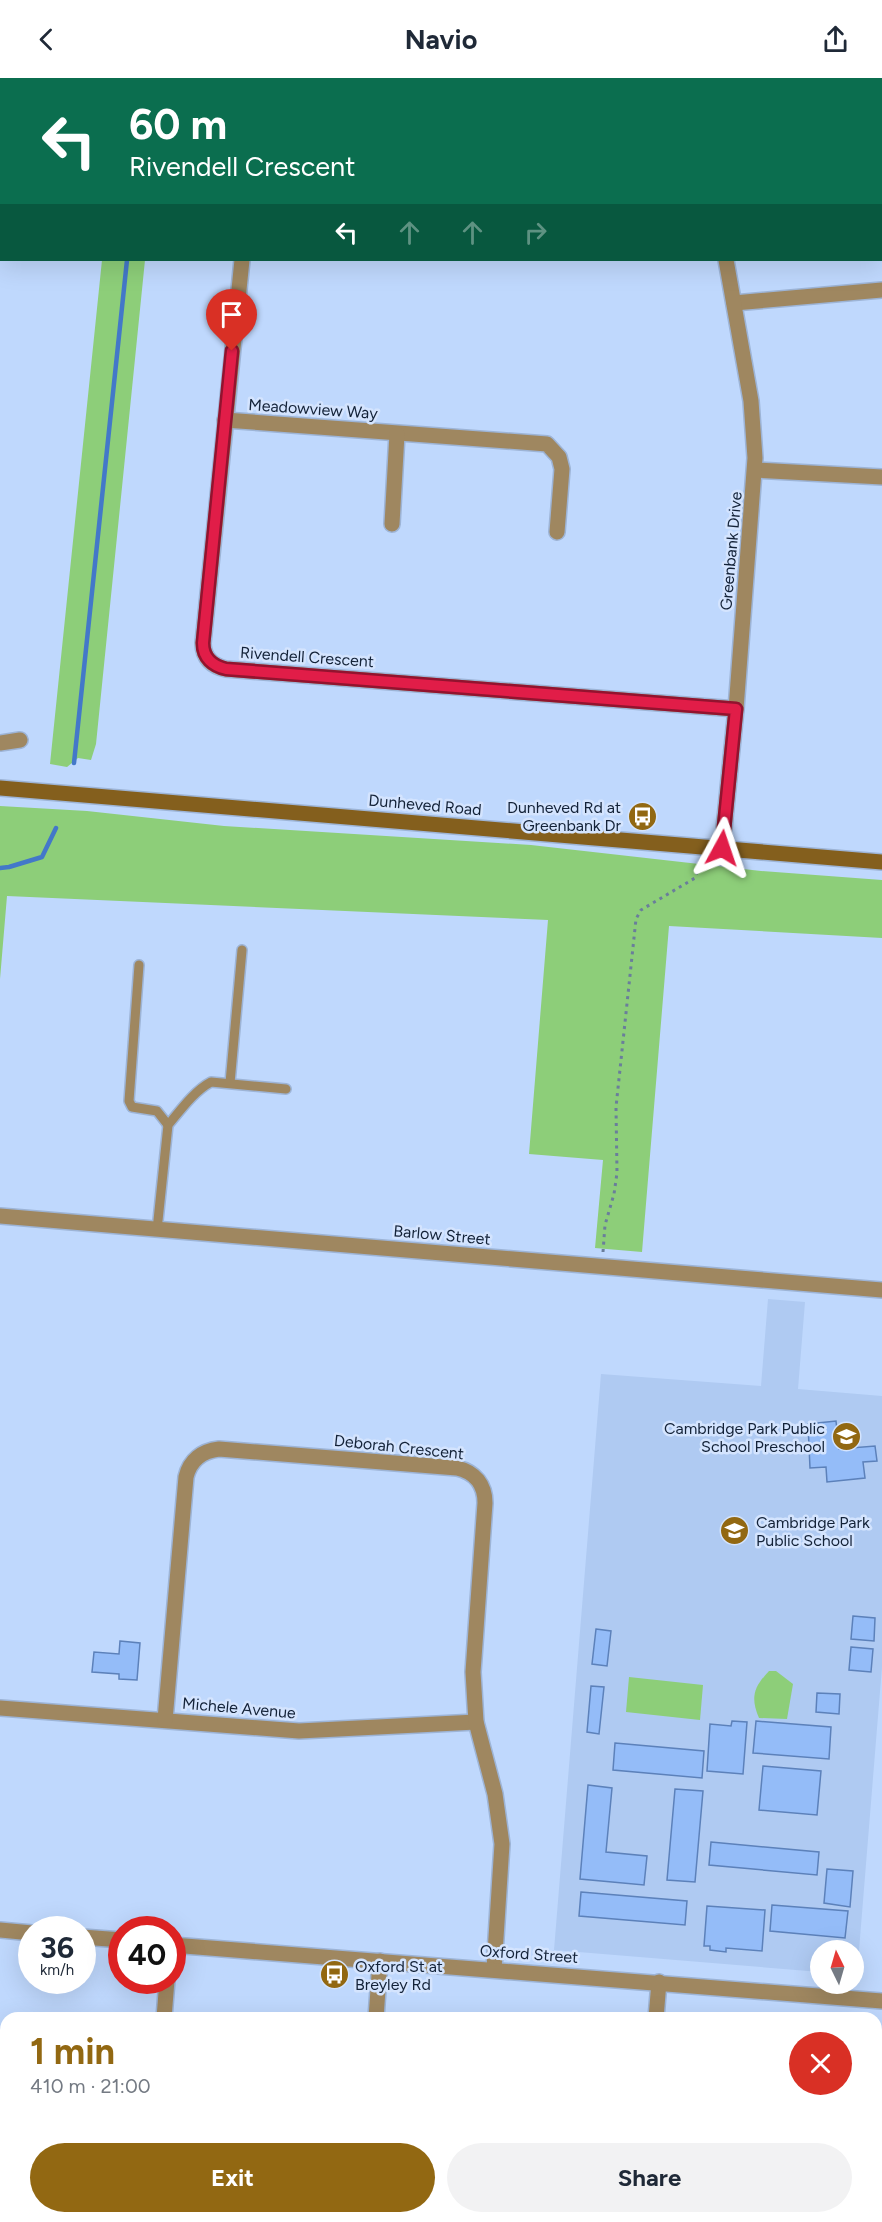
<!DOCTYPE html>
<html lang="en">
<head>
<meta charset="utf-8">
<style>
  :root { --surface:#fff; --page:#f2f2f3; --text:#1f2937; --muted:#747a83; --accent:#926812 }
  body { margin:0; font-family:Figtree,sans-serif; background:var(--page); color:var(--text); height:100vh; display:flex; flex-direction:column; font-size:22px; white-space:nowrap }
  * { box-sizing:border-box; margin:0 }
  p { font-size:20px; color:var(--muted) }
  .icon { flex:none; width:33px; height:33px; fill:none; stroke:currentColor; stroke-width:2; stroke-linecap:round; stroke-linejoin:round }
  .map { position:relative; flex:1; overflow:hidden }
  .panel { position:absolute; left:0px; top:1934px; width:882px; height:212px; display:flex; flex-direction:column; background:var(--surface); border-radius:18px 18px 0 0; box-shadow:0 6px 24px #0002 }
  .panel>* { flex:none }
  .banner { position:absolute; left:0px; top:0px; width:882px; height:183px; box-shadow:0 6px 24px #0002; background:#0b6e4f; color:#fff; overflow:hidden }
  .needle { width:39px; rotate:355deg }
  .fabs { position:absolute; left:810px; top:1862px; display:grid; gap:12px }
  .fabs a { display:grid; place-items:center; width:54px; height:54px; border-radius:50%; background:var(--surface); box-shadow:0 6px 24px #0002; font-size:30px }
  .speed { position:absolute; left:18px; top:1838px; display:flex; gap:12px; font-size:30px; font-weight:700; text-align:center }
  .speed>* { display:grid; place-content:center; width:78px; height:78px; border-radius:50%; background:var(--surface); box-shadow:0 6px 24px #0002; line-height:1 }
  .speed small { font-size:15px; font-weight:400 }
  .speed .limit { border:9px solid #d22; background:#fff; color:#111 }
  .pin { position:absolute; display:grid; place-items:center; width:51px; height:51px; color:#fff; margin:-62px -26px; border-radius:50% 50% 50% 0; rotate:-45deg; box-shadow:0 0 6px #0007 }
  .pin .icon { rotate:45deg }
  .me { position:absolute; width:66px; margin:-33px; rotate:5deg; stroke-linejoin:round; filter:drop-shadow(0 0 4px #0008) }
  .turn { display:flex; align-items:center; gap:21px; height:126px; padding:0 30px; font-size:27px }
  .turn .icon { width:78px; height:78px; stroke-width:2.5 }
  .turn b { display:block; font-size:42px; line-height:51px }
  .lanes { display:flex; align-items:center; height:57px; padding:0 30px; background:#0003; justify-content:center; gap:30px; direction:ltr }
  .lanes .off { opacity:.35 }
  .round { display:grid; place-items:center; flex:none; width:63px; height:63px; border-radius:32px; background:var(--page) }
  .head { display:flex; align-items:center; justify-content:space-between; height:102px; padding:0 30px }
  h1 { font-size:36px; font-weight:700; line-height:45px; color:var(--accent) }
  .button { display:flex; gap:12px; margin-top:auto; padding:12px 30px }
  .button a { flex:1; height:69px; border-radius:36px; background:var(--accent); color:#fff; font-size:24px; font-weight:700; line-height:69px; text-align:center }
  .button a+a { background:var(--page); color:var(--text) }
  header { display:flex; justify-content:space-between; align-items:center; height:78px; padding:0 30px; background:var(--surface); font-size:27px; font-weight:700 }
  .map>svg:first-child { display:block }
</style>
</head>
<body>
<header><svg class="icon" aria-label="back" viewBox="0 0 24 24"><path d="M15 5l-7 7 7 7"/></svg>Navio<svg class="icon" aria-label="share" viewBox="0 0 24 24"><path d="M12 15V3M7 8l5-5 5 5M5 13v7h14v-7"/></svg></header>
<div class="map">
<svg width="882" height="2144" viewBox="0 0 882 2144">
  <rect width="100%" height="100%" fill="#bfd8fd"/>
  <path fill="#afcaf2" d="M768,1221L805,1224L798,1311L882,1318V1589L857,1897L854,1896V1872H820V1894L554,1872L601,1296L761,1308Z"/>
  <g fill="#8dce79">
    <path d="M102,182H145L96,666L91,682L78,680L67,689L50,686Z"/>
    <path d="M0,728L87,733L224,748L531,767L761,793L882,802V860L669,848L642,1174L595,1170L603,1082L529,1076L548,842L7,818L0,901Z"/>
    <path d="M769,1593H776L793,1606L787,1641L759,1640C750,1619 754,1609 769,1593Z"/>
    <path d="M629,1599L703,1607L700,1642L626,1634Z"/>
  </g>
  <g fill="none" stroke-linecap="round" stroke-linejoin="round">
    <g stroke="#4378c9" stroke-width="4.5">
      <path d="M146,2L147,0"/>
      <path d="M74,685L127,182"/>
      <path d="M0,790L9,789L42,779L56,750"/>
    </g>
  </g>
  <g fill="#94bcf8" stroke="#5c81ba" stroke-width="1.5">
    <path d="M836,1343L839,1371L875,1368L877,1383L863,1384L865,1400L827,1404L826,1389L810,1390L808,1346Z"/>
    <path d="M853,1538L875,1540L874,1563L851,1561Z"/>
    <path d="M596,1551L611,1553L607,1588L592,1586Z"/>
    <path d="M120,1563L140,1565L137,1602L119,1601V1596L92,1594L94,1574L119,1576Z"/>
    <path d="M851,1569L873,1571L871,1594L849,1592Z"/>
    <path d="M591,1608L604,1609L599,1656L587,1654Z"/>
    <path d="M817,1615L840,1616L839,1636L816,1634Z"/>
    <path d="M732,1643L747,1644L743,1696L707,1693L710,1646L731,1648Z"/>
    <path d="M756,1643L831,1649L829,1681L753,1675Z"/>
    <path d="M615,1665L704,1673L702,1700L613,1692Z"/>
    <path d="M763,1688L821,1693L817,1737L759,1732Z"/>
    <path d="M588,1707L612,1710L606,1774L647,1778L644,1807L580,1801Z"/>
    <path d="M675,1711L703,1713L695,1804L667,1802Z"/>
    <path d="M711,1764L819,1774L817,1797L709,1787Z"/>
    <path d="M827,1791L853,1793L850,1829L824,1825Z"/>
    <path d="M581,1814L687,1823L685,1847L579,1838Z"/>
    <path d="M772,1827L848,1833L845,1860L770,1853Z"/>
    <path d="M707,1828L765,1832L762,1873L726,1870V1874L710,1872V1868H704Z"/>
  </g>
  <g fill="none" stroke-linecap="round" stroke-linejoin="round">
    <defs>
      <g id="service">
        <path d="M139,887L129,1023L132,1029L157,1033L168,1047"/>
        <path d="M230,1005L242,872"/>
        <path d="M157,1152L168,1047C180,1033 194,1013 211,1004L286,1011"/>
      </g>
      <g id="minor">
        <path d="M13,2V0"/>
        <path d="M264,2V0"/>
        <path d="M0,132L2,117"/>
        <path d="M242,182L203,565C203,580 212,588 226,591L736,631"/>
        <path d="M734,225L882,212"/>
        <path d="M225,342L547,366L559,379L562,391L557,454"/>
        <path d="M755,392L882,399"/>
        <path d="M392,446L397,356"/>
        <path d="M0,665L20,662"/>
        <path d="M0,1138L882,1212"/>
        <path d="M0,1630L299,1653L476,1644"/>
        <path d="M165,1642L186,1399C190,1382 202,1373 219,1371L457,1390C475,1394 485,1407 485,1425L473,1594L476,1644L495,1716L502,1766L494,1891"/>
        <path d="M164,1940L167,1902"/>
        <path d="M376,1940L380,1883"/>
        <path d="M656,1940L659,1904"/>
        <path d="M147,2144V2139"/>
        <path d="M359,2144V2139"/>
        <path d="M651,2144V2139"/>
      </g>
      <g id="tertiary">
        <path d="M693,0V2"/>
        <path d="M722,770L736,631L755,380L751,323L726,182"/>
        <path d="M0,1852L32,1855"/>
        <path d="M82,1859L122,1862"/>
        <path d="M172,1867L882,1923"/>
      </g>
      <path id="secondary" d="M0,710L882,784"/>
    </defs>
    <use href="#service" stroke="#9db4d6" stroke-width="12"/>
    <use href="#minor" stroke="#9db4d6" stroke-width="18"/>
    <use href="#tertiary" stroke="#9db4d6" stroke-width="18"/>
    <use href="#secondary" stroke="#9db4d6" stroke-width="18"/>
    <path stroke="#6a7e9b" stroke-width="3" stroke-dasharray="3 4.5" stroke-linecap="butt" d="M603,1174L605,1147L614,1116L617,1095L616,1029L636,841L641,832L695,800L699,788"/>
    <use href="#service" stroke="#9f8760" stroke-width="9"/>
    <use href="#minor" stroke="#9f8760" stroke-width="15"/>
    <use href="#tertiary" stroke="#9f8760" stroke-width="15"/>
    <use href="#secondary" stroke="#845f1d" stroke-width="15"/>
  </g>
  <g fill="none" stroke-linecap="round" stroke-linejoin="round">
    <defs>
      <path id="route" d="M232,273L203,565C203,580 213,588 226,591L736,631L722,770"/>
    </defs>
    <use href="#route" stroke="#92132f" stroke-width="15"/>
    <use href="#route" stroke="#e11d48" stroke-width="10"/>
  </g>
  <defs>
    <symbol id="bus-disc" viewBox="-11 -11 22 22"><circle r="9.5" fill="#926812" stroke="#d4e4fe"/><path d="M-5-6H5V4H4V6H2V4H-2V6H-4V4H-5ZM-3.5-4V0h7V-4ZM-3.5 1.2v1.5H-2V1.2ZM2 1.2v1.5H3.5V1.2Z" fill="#fff"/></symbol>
    <symbol id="school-disc" viewBox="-11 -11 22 22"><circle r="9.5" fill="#926812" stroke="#d4e4fe"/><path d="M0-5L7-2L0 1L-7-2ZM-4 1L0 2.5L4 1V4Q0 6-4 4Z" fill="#fff"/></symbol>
  </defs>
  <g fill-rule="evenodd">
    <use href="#bus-disc" x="626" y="722" width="33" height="33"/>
    <use href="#school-disc" x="830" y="1342" width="33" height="33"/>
    <use href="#school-disc" x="718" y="1436" width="33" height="33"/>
    <use href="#bus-disc" x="318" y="1880" width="33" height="33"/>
  </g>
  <g text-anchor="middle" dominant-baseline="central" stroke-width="5" stroke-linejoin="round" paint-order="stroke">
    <g font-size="16" fill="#132238" stroke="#d4e4fe">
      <text transform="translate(313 331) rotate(4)">Meadowview Way</text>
      <text transform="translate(731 473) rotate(-85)">Greenbank Drive</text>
      <text transform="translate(307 579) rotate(4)">Rivendell Crescent</text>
      <text transform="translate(425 727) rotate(5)">Dunheved Road</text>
      <text transform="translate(442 1157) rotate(5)">Barlow Street</text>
      <text transform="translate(399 1369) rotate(6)">Deborah Crescent</text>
      <text transform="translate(239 1630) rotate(5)">Michele Avenue</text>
      <text transform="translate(529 1876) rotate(4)">Oxford Street</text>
    </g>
    <g font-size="16" fill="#132238" stroke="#d4e4fe" text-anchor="end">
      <text x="621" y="729">Dunheved Rd at<tspan x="621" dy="18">Greenbank Dr</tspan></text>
      <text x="825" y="1350">Cambridge Park Public<tspan x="825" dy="18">School Preschool</tspan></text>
      <text x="756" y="1444" text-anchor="start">Cambridge Park<tspan x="756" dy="18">Public School</tspan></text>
      <text x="355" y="1888" text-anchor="start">Oxford St at<tspan x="355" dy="18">Breyley Rd</tspan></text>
    </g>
  </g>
</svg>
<div class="fabs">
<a><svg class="needle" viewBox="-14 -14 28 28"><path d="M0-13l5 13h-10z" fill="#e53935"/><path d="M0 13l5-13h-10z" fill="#747a83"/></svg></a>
</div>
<div class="speed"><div>36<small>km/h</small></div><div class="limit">40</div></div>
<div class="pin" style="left:232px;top:273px;background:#d93025"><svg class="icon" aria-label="arrive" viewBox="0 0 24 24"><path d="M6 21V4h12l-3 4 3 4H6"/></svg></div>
<svg class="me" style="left:722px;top:770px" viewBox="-20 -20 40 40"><path d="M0-17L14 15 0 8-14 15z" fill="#e11d48" stroke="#fff" stroke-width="4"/></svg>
<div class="banner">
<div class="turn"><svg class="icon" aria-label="left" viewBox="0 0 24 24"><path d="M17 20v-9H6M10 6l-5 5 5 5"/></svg><div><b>60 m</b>Rivendell Crescent</div></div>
<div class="lanes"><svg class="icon" aria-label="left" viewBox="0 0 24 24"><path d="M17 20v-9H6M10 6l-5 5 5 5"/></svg><svg class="icon off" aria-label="ahead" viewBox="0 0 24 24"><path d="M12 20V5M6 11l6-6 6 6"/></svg><svg class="icon off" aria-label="ahead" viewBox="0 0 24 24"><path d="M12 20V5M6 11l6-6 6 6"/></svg><svg class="icon off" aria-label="right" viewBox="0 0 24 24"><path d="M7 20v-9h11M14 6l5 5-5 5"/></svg></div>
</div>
<section class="panel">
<div class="head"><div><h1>1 min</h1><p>410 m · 21:00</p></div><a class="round" style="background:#d93025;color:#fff"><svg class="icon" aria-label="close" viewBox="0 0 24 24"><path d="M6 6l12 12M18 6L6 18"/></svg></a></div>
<div class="button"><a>Exit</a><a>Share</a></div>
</section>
</div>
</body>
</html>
